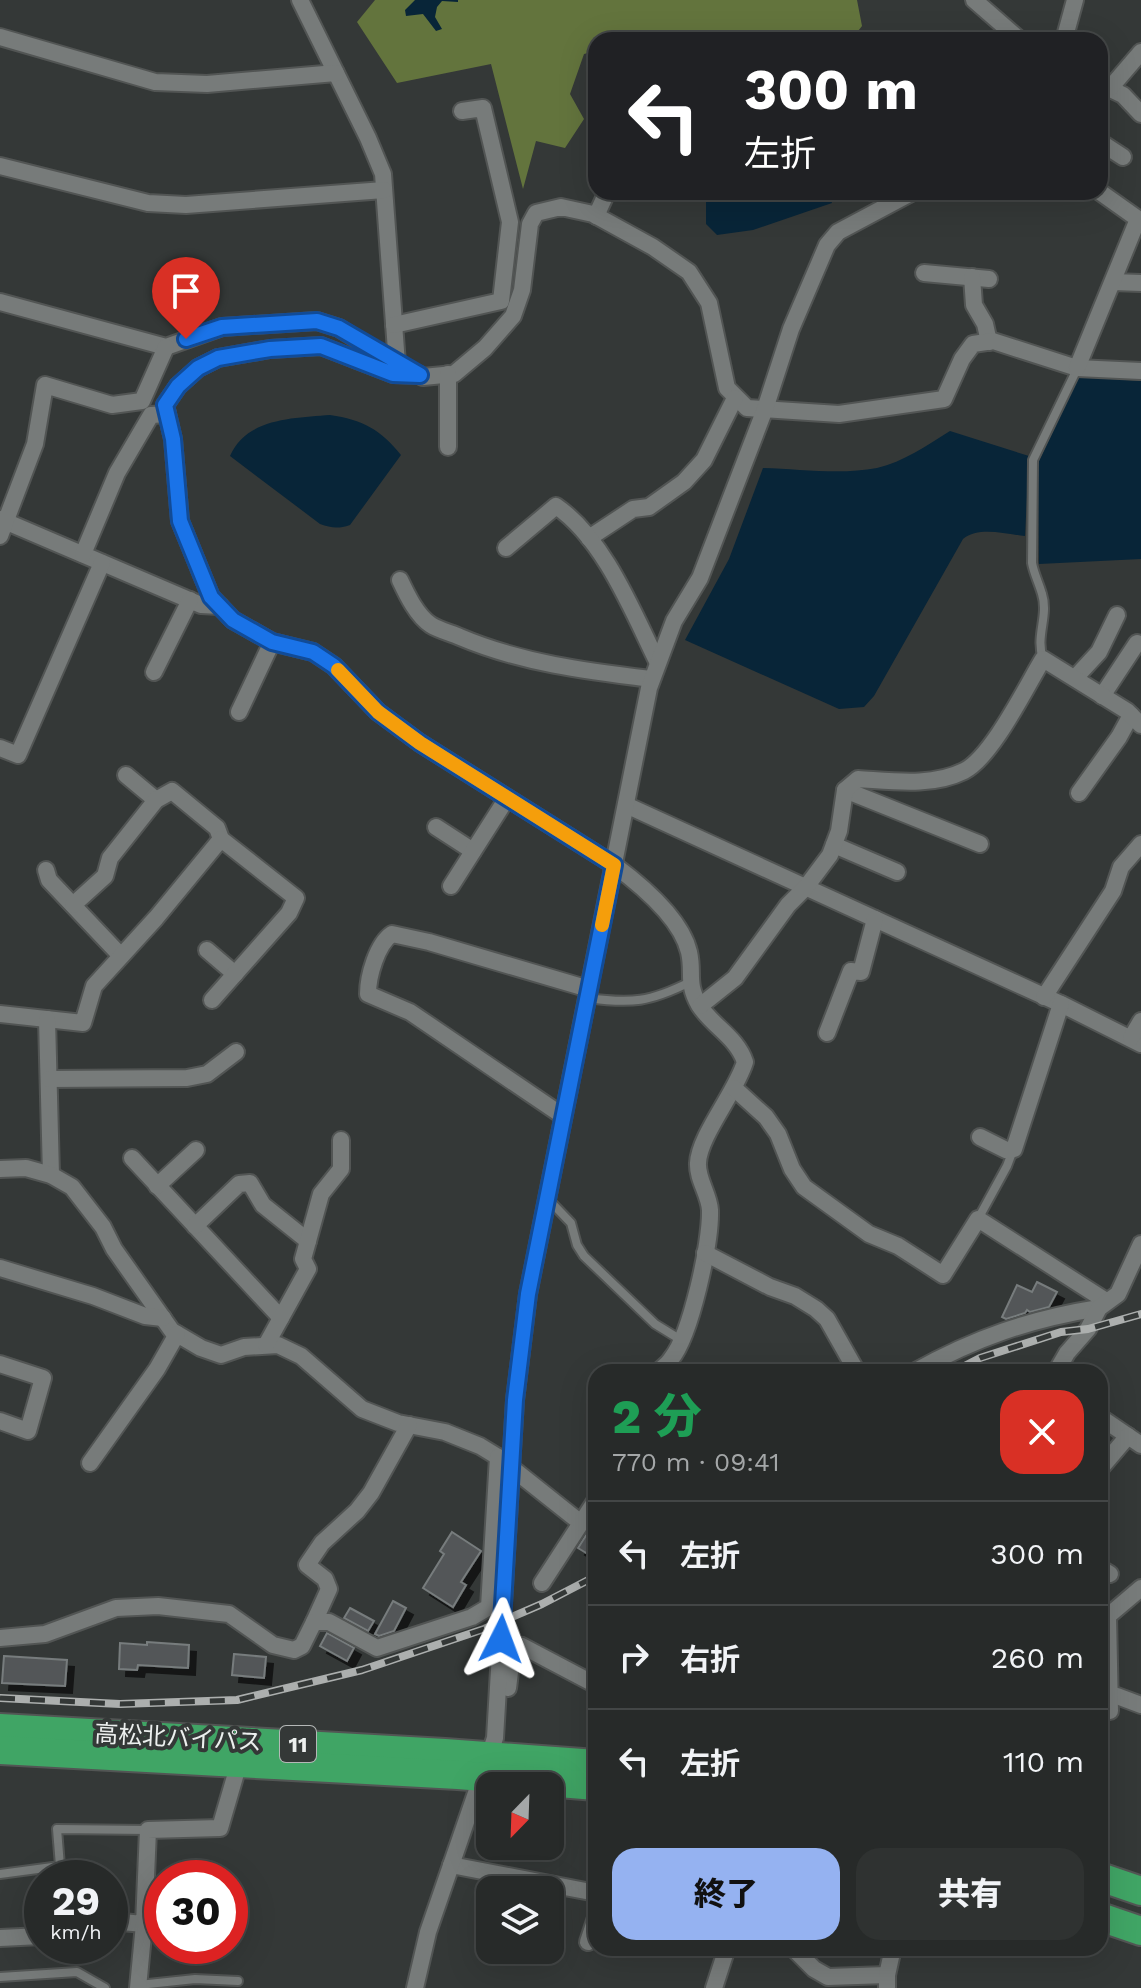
<!DOCTYPE html>
<html lang="ja">
<head>
<meta charset="utf-8">
<style>
  :root { --surface:#272a29; --page:#2f3231; --text:#f1f3f6; --muted:#a4a7a8; --line:#434646; --accent:#95b2f1 }
  body { margin:0; font-family:"Work Sans","Noto Sans JP",sans-serif; background:var(--page); color:var(--text); height:100vh; display:flex; flex-direction:column; font-size:30px; white-space:nowrap }
  * { box-sizing:border-box; margin:0 }
  p { font-size:26px; color:var(--muted) }
  .icon { flex:none; width:44px; height:44px; fill:none; stroke:currentColor; stroke-width:2; stroke-linecap:round; stroke-linejoin:round }
  .map { position:relative; flex:1; overflow:hidden }
  .drawer { position:absolute; left:588px; top:1364px; width:520px; height:592px; display:flex; flex-direction:column; background:var(--surface); border-radius:24px; box-shadow:0 8px 32px #0002,0 0 0 2px var(--line) }
  .drawer>* { flex:none }
  .banner { position:absolute; left:588px; top:32px; width:520px; height:168px; border-radius:24px; box-shadow:0 8px 32px #0002,0 0 0 2px var(--line); background:#202124; color:#fff; overflow:hidden }
  .needle { width:52px; rotate:203deg }
  .buttons { position:absolute; left:476px; top:1772px; display:grid; gap:16px }
  .buttons a { display:grid; place-items:center; width:88px; height:88px; border-radius:16px; background:var(--surface); box-shadow:0 8px 32px #0002,0 0 0 2px var(--line); font-size:40px }
  .speed { position:absolute; left:24px; top:1860px; display:flex; gap:16px; font-size:40px; font-weight:700; text-align:center }
  .speed>* { display:grid; place-content:center; width:104px; height:104px; border-radius:50%; background:var(--surface); box-shadow:0 8px 32px #0002,0 0 0 2px var(--line); line-height:1 }
  .speed small { font-size:20px; font-weight:400 }
  .speed .limit { border:12px solid #d22; background:#fff; color:#111 }
  .pin { position:absolute; display:grid; place-items:center; width:68px; height:68px; color:#fff; margin:-82px -34px; border-radius:50% 50% 50% 0; rotate:-45deg; box-shadow:0 0 8px #0007 }
  .pin .icon { rotate:45deg }
  .me { position:absolute; width:88px; margin:-44px; rotate:3deg; stroke-linejoin:round; filter:drop-shadow(0 0 6px #0008) }
  .turn { display:flex; align-items:center; gap:28px; height:168px; padding:0 24px; font-size:36px }
  .turn .icon { width:104px; height:104px; stroke-width:2.5 }
  .turn b { display:block; font-size:56px; line-height:68px }
  .round { display:grid; place-items:center; flex:none; width:84px; height:84px; border-radius:24px; background:var(--page) }
  .head { display:flex; align-items:center; justify-content:space-between; height:136px; padding:0 24px }
  h1 { font-size:48px; font-weight:800; line-height:60px; color:#1e9e55 }
  .action { display:flex; gap:16px; margin-top:auto; padding:16px 24px }
  .action a { flex:1; height:92px; border-radius:24px; background:var(--accent); color:#111; font-size:32px; font-weight:800; line-height:92px; text-align:center }
  .action a+a { background:var(--page); color:var(--text) }
  ul { padding:0; list-style:none }
  li { display:flex; align-items:center; gap:24px; height:104px; padding:0 24px; border-top:2px solid var(--line) }
  li div { flex:1 }
  li b { display:block; font-size:30px }
  li em { font-style:normal }
  .map>svg:first-child { display:block }
</style>
</head>
<body>
<div class="map">
<svg width="1141" height="1988" viewBox="0 0 1141 1988">
  <defs>
    <filter id="shadow"><feDropShadow dx="7" dy="7" stdDeviation="0" flood-color="#0009"/></filter>
  </defs>
  <rect width="100%" height="100%" fill="#343837"/>
  <path fill="#63743d" d="M375,0H857L862,26L851,40H596V51L584,54L570,94L584,119L565,148L536,141L523,189L491,64L397,83L357,22Z"/>
  <g fill="#082538">
    <path d="M415,0H458V2L442,1L437,7L435,17L442,29L436,31L423,14L406,16L405,10Z"/>
    <path d="M706,192H828L832,203L753,230L717,235L706,224Z"/>
    <path d="M1078,377L1141,381V559L1039,564L1038,463Z"/>
    <path d="M330,415C363,420 380,429 401,455L350,525C338,529 331,528 320,524L230,456C246,418 294,418 330,415Z"/>
    <path d="M950,431L1029,456L1025,536C1005,534 979,526 963,539L874,696L864,707L839,709L685,640L729,559L763,468C800,469 841,475 877,468C903,462 928,445 950,431Z"/>
  </g>
  <g fill="#535758" stroke="#777c7d" stroke-width="2" filter="url(#shadow)">
    <path d="M1037,1282L1057,1292L1049,1307L1030,1312L1027,1310L1025,1313L1006,1319L1002,1317L1017,1285L1032,1292Z"/>
    <path d="M452,1532L481,1551L461,1582L466,1585L453,1607L423,1588L444,1554L440,1551Z"/>
    <path d="M587,1534L596,1540V1559L578,1548Z"/>
    <path d="M393,1601L406,1608L394,1631L379,1636L375,1634Z"/>
    <path d="M350,1608L374,1621L368,1631L344,1618Z"/>
    <path d="M327,1633L354,1648L347,1661L320,1646Z"/>
    <path d="M147,1642L189,1645L188,1668L138,1665L137,1670L119,1669L120,1643L147,1645Z"/>
    <path d="M234,1654L266,1657L264,1678L232,1675Z"/>
    <path d="M4,1656L67,1660L65,1686L2,1683Z"/>
  </g>
  <g fill="none" stroke-linecap="round" stroke-linejoin="round">
    <defs>
      <g id="lane">
        <path d="M1043,659C1035,636 1049,616 1042,594C1039,583 1034,574 1032,563L1033,460L1077,369"/>
        <path d="M587,998C632,1004 650,1002 690,982"/>
        <path d="M547,1198L571,1223L577,1245L584,1256L655,1324L681,1340"/>
        <path d="M978,1219L1007,1166L1013,1150"/>
        <path d="M0,1874L60,1866L57,1829L148,1830"/>
        <path d="M0,1977L77,1972L105,1988"/>
        <path d="M139,1985L195,1979L238,1981"/>
      </g>
      <g id="street">
        <path d="M300,0L368,138L383,174L397,364"/>
        <path d="M974,0L1020,40"/>
        <path d="M0,37L155,82L207,84L336,73"/>
        <path d="M1064,40L1075,0"/>
        <path d="M1100,84L1123,95L1141,114"/>
        <path d="M1111,87L1141,52"/>
        <path d="M1100,142L1123,157"/>
        <path d="M0,166L148,203L186,205L384,190"/>
        <path d="M596,216L607,192"/>
        <path d="M924,273L989,279"/>
        <path d="M972,277L974,305L985,324L989,342"/>
        <path d="M1113,282L1141,283"/>
        <path d="M0,302L166,347L222,327L317,321L339,328L397,364L423,377L454,374L485,348L513,316L522,290L530,224L536,213L561,207L593,214L653,247L689,272L709,303L727,388L747,408L839,414L944,399L962,359L973,344L993,341L1077,368L1141,371"/>
        <path d="M394,325L501,301L510,222L483,108L462,111"/>
        <path d="M1077,368L1138,219L1100,192"/>
        <path d="M420,375L393,374L321,346L270,349L218,358L198,368L178,386L165,405L173,439L180,521L211,597L233,620L272,642L313,652L334,666L378,712L420,743L614,865C641,885 681,918 689,952C694,974 686,982 699,1005C712,1026 737,1037 745,1062C736,1092 699,1136 698,1163C697,1179 709,1194 710,1210C711,1242 691,1335 671,1359C668,1364 662,1368 658,1372"/>
        <path d="M448,447V374"/>
        <path d="M0,519L201,605L220,606"/>
        <path d="M0,536L35,444L45,385L112,405L142,401L166,347"/>
        <path d="M589,538L633,509L649,507L684,482L704,460L735,398"/>
        <path d="M506,548L556,506C604,539 632,610 657,661"/>
        <path d="M83,554L117,473L151,415L167,414"/>
        <path d="M400,580C407,595 417,616 431,625C439,630 451,633 460,637C521,663 586,671 651,679"/>
        <path d="M154,672L190,600"/>
        <path d="M1075,678L1099,652L1117,615"/>
        <path d="M1102,696L1137,643"/>
        <path d="M239,712L272,642"/>
        <path d="M0,748L18,755L102,563"/>
        <path d="M126,775L156,800"/>
        <path d="M845,790L980,844"/>
        <path d="M1079,793L1119,737L1131,715"/>
        <path d="M626,805L1061,1004L1141,1044"/>
        <path d="M436,827L473,851"/>
        <path d="M834,845L897,872"/>
        <path d="M46,870L49,880L121,956"/>
        <path d="M451,886L507,798"/>
        <path d="M73,905L105,876L110,858L156,800L172,791L217,828L221,839"/>
        <path d="M207,950L235,974"/>
        <path d="M1044,997L1113,891L1121,867L1141,844"/>
        <path d="M700,1006L735,978L788,905L806,887L830,855L839,831L845,790L858,779C892,781 932,787 964,771C992,757 1026,687 1043,659L1127,711L1141,725"/>
        <path d="M0,1014L83,1023L94,986L156,918L221,839L296,898L289,913L212,1000"/>
        <path d="M47,1019L51,1175"/>
        <path d="M827,1033L851,971L861,972L875,919"/>
        <path d="M1131,1038L1141,1021"/>
        <path d="M49,1079L187,1078L207,1074L236,1052"/>
        <path d="M734,1088L766,1117L778,1134L792,1169L804,1187L869,1234L898,1246L943,1275L978,1219L1106,1301"/>
        <path d="M563,1116L410,1012L368,994C368,976 377,944 392,934L429,942L589,989"/>
        <path d="M980,1137L1006,1150L1014,1149L1061,1004"/>
        <path d="M132,1158L281,1318"/>
        <path d="M0,1169L26,1168L51,1175L72,1187L103,1227L114,1249L172,1331L201,1348L221,1355L244,1347L278,1345L301,1356L362,1409L398,1423L445,1432L480,1446L498,1457L581,1523L542,1583"/>
        <path d="M157,1186L196,1150"/>
        <path d="M195,1226L239,1184L250,1183L263,1205L308,1241"/>
        <path d="M705,1253L770,1287L795,1296L816,1309L827,1319L857,1372"/>
        <path d="M0,1268L93,1296L145,1316L163,1318"/>
        <path d="M266,1345L308,1269L303,1259L321,1194L341,1169V1140"/>
        <path d="M0,1364L43,1378L28,1431L0,1421"/>
        <path d="M914,1372C975,1338 1030,1319 1099,1308"/>
        <path d="M1056,1372L1067,1353L1088,1329L1099,1308L1118,1294L1141,1244"/>
        <path d="M1100,1417L1141,1445"/>
        <path d="M90,1463L157,1369L177,1334"/>
        <path d="M1100,1469L1128,1436"/>
        <path d="M581,1523L596,1500"/>
        <path d="M1100,1568L1110,1574"/>
        <path d="M314,1622L329,1589L325,1579L307,1565L322,1543L357,1511L371,1493L409,1425"/>
        <path d="M0,1638L45,1634L116,1608L158,1606L229,1614L273,1645L294,1650L302,1646L314,1622H329L377,1648L472,1617L489,1607L498,1457"/>
        <path d="M508,1688L512,1656L522,1646L596,1685"/>
        <path d="M1101,1694L1117,1696L1141,1705"/>
        <path d="M1110,1711L1108,1616L1141,1588"/>
        <path d="M451,1865L596,1893"/>
        <path d="M110,1921L144,1924L148,1830L220,1828L239,1763"/>
        <path d="M0,1938L41,1936L42,1915"/>
        <path d="M588,1942L596,1918"/>
        <path d="M793,1948L814,1969L828,1977L887,1975"/>
        <path d="M138,1988L144,1924"/>
        <path d="M415,1988L428,1932L495,1738L515,1400L528,1294L649,688L674,621L700,578L765,409L791,329L827,245L838,232L913,192"/>
        <path d="M714,1988L727,1948"/>
        <path d="M887,1988V1975L893,1948"/>
      </g>
      <g id="highway">
        <path d="M0,1728L445,1753L596,1764"/>
        <path d="M0,1750L458,1775L596,1786"/>
        <path d="M1100,1877L1141,1891"/>
        <path d="M1100,1917L1141,1931"/>
      </g>
    </defs>
    <use href="#lane" stroke="#525554" stroke-width="12"/>
    <use href="#street" stroke="#525554" stroke-width="20"/>
    <use href="#highway" stroke="#525554" stroke-width="32"/>
    <use href="#lane" stroke="#777b7a" stroke-width="8"/>
    <use href="#street" stroke="#777b7a" stroke-width="16"/>
    <use href="#highway" stroke="#40a565" stroke-width="28"/>
    <defs>
      <g id="rail">
        <path d="M953,1372L980,1358L1061,1332L1088,1329L1141,1314"/>
        <path d="M0,1698L120,1704L237,1700L362,1670L484,1629L542,1604L596,1576"/>
      </g>
    </defs>
    <use href="#rail" stroke="#acafae" stroke-width="8"/>
    <use href="#rail" stroke="#343837" stroke-width="5" stroke-dasharray="15" stroke-linecap="butt"/>
  </g>
  <g fill="none" stroke-linecap="round" stroke-linejoin="round">
    <defs>
      <path id="route" d="M186,339L222,327L317,321L339,328L420,375L393,374L321,346L270,349L218,358L198,368L178,386L165,405L173,439L180,521L211,597L233,620L272,642L313,652L334,666L378,712L420,743L614,865L528,1294L515,1400L501,1639"/>
    </defs>
    <use href="#route" stroke="#114b97" stroke-width="20"/>
    <use href="#route" stroke="#1a73e8" stroke-width="14"/>
    <path stroke="#f59e0b" stroke-width="14" d="M338,670L378,712L420,743L614,865L602,925"/>
  </g>
  <g text-anchor="middle" dominant-baseline="central" stroke-width="8" stroke-linejoin="round" paint-order="stroke">
    <rect fill="#343837" stroke="#b5b8b7" stroke-width="2" x="280" y="1726" width="36" height="36" rx="6"/>
    <g font-size="22" font-weight="bold" fill="#ecefee">
      <text x="298" y="1744">11</text>
    </g>
    <g font-size="24" fill="#ecefee" stroke="#343837">
      <text transform="translate(178 1738) rotate(3)">高松北バイパス</text>
    </g>
  </g>
</svg>
<div class="buttons">
<a><svg class="needle" viewBox="-14 -14 28 28"><path d="M0-13l5 13h-10z" fill="#e53935"/><path d="M0 13l5-13h-10z" fill="#a4a7a8"/></svg></a>
<a><svg class="icon" aria-label="layers" viewBox="0 0 24 24"><path d="M12 4l9 5-9 5-9-5zM3 14l9 5 9-5"/></svg></a>
</div>
<div class="speed"><div>29<small>km/h</small></div><div class="limit">30</div></div>
<div class="pin" style="left:186px;top:339px;background:#d93025"><svg class="icon" aria-label="arrive" viewBox="0 0 24 24"><path d="M6 21V4h12l-3 4 3 4H6"/></svg></div>
<svg class="me" style="left:501px;top:1639px" viewBox="-20 -20 40 40"><path d="M0-17L14 15 0 8-14 15z" fill="#1a73e8" stroke="#fff" stroke-width="4"/></svg>
<div class="banner">
<div class="turn"><svg class="icon" aria-label="left" viewBox="0 0 24 24"><path d="M17 20v-9H6M10 6l-5 5 5 5"/></svg><div><b>300 m</b>左折</div></div>
</div>
<section class="drawer">
<div class="head"><div><h1>2 分</h1><p>770 m · 09:41</p></div><a class="round" style="background:#d93025;color:#fff"><svg class="icon" aria-label="close" viewBox="0 0 24 24"><path d="M6 6l12 12M18 6L6 18"/></svg></a></div>
<ul>
<li><svg class="icon" aria-label="left" viewBox="0 0 24 24"><path d="M17 20v-9H6M10 6l-5 5 5 5"/></svg><div><b>左折</b></div><em>300 m</em></li>
<li><svg class="icon" aria-label="right" viewBox="0 0 24 24"><path d="M7 20v-9h11M14 6l5 5-5 5"/></svg><div><b>右折</b></div><em>260 m</em></li>
<li><svg class="icon" aria-label="left" viewBox="0 0 24 24"><path d="M17 20v-9H6M10 6l-5 5 5 5"/></svg><div><b>左折</b></div><em>110 m</em></li>
</ul>
<div class="action"><a>終了</a><a>共有</a></div>
</section>
</div>
</body>
</html>
